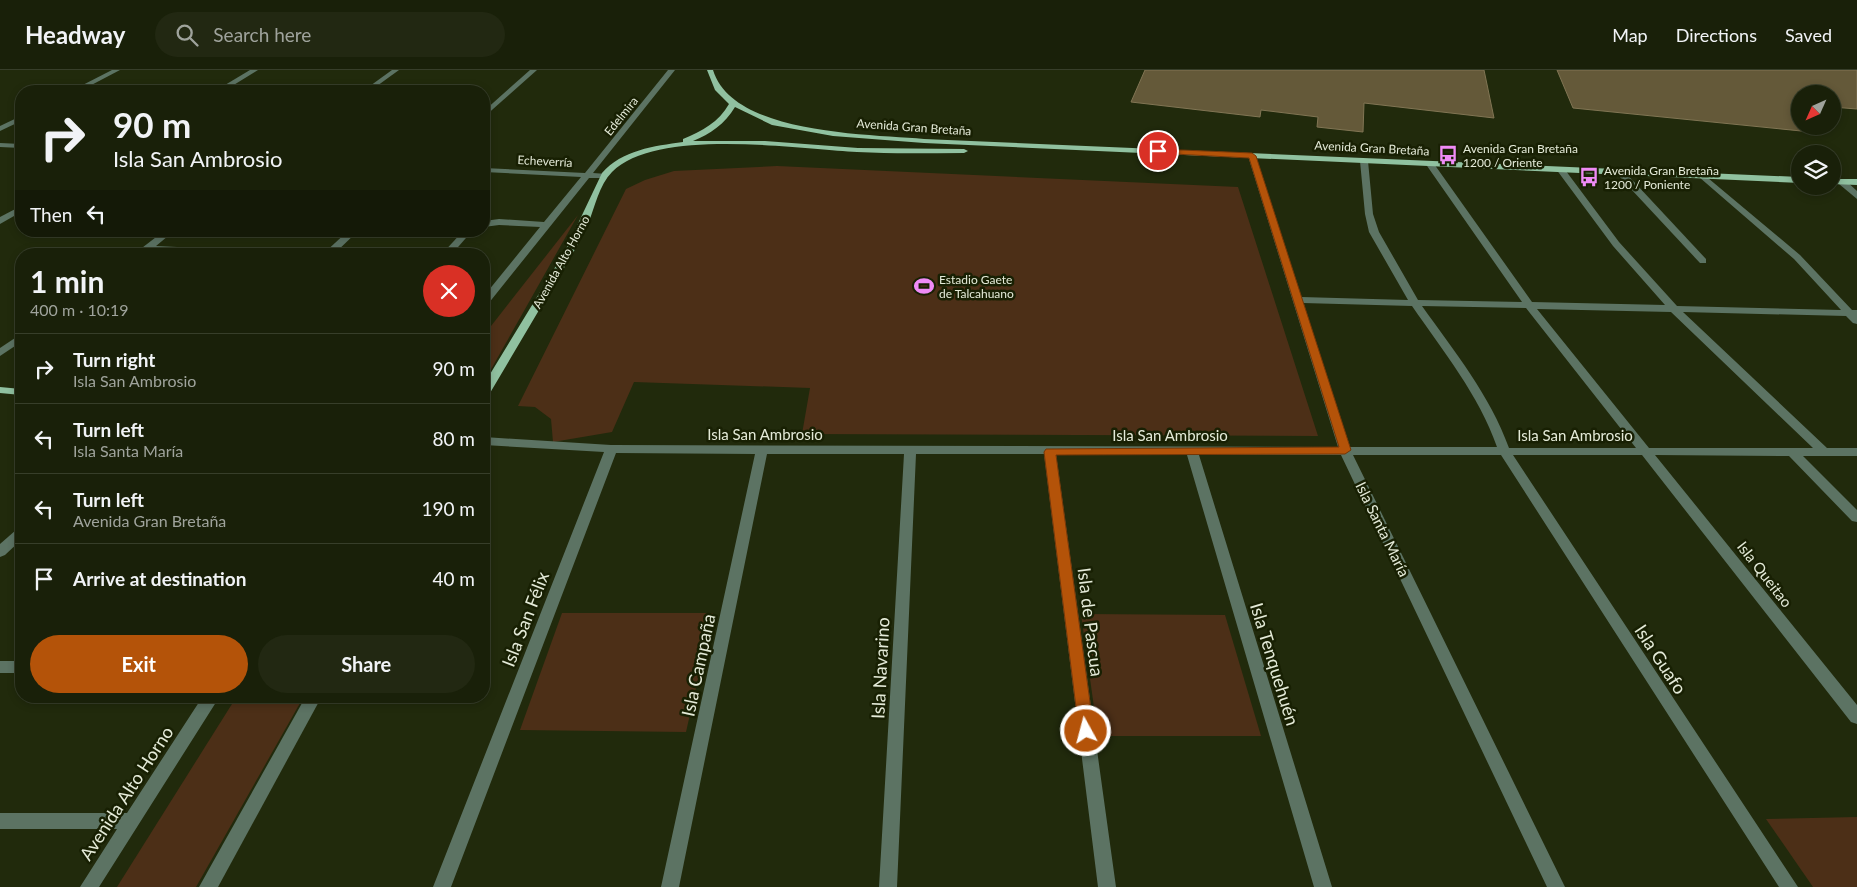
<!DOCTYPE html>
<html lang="en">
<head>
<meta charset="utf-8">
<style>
  :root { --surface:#192009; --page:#222812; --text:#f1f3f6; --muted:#9fa39c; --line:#373e2a; --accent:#b45309 }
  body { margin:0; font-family:Lato,sans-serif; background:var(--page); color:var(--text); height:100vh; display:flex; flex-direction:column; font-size:19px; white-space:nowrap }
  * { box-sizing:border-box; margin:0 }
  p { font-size:16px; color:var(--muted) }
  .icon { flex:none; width:28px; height:28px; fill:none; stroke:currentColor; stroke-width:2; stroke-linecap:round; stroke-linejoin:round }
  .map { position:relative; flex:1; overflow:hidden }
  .details { position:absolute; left:15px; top:178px; width:475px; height:455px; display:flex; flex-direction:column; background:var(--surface); border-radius:20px; box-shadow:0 2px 8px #0003,0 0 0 1px var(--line) }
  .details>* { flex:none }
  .guide { position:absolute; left:15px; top:15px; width:475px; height:152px; border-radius:20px; box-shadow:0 2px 8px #0003,0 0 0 1px var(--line); background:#192009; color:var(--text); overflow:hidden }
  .needle { width:32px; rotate:225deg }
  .fabs { position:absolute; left:1791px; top:15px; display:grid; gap:10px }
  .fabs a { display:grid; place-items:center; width:50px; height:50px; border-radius:50%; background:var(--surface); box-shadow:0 2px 8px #0003,0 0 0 1px var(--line); font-size:25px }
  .pin { position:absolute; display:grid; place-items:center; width:42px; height:42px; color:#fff; margin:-21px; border:2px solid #fff; border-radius:50%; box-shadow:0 1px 5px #0007 }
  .me { position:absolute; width:55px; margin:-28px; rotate:353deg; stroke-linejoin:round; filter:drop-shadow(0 0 4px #0008) }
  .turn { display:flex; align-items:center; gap:18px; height:105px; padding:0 15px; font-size:22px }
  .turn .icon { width:65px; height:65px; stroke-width:2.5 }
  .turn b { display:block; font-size:35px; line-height:42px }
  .then { display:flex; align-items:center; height:48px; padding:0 15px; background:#0003; gap:10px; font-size:19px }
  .round { display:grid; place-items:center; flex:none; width:52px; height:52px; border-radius:26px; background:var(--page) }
  .overview { display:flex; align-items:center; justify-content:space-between; height:85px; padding:0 15px }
  h1 { font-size:30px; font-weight:700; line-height:38px }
  .cta { display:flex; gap:10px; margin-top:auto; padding:10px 15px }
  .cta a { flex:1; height:58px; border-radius:30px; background:var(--accent); color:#fff; font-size:20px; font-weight:700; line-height:58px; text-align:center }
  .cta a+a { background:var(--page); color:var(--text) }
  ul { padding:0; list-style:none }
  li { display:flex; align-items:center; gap:15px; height:70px; padding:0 15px; border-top:1px solid var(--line) }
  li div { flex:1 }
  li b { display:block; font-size:19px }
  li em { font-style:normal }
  header { display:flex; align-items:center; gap:30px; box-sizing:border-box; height:70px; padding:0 25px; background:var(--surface); border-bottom:1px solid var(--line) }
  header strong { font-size:24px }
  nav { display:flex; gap:28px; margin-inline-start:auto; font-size:18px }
  .search { width:350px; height:45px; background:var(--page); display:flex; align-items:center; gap:12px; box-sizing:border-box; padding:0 18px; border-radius:28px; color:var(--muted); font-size:19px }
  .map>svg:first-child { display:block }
</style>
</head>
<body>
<header>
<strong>Headway</strong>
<div class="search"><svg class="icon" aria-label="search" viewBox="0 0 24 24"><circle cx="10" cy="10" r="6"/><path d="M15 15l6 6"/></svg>Search here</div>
<nav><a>Map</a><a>Directions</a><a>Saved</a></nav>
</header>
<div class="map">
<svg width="1857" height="817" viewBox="0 0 1857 817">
  <rect width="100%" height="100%" fill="#212a0c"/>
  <g fill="#4c2f17">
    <path d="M777,96L1238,117L1318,366L802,364L810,318L634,312L612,362L553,372L551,349L535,337L518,336L626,119L645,110L674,101Z"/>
    <path d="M578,145L485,310H484V265Z"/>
    <path d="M562,543H713L686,662L520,660Z"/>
    <path d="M1081,544L1225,545L1261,666H1098Z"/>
    <path d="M237,626H304L196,817H117Z"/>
    <path d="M1857,747V817H1813L1766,749Z"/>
  </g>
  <g fill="#645939" stroke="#817554">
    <path d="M1145,0H1484L1494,48L1364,33L1363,62L1317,57L1318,47L1261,40L1260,47L1131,32Z"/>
    <path d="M1557,0H1857V39L1832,37V24H1800V34L1795,33L1800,39V56H1815L1821,63L1573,38Z"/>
  </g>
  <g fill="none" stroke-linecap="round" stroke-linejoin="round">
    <g fill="#5c7363" fill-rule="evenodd">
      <path d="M112,0H120L80,21H71Z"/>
      <path d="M250,0H258L224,21H215Z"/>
      <path d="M392,0H399L370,21H363Z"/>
      <path d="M530,0H537L484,47V41Z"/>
      <path d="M668,0H675L593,103L607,104V108H589L488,234L484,235V226L540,157L499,155L484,157V151L499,149L544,152L581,107L484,102V98L585,103Z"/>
      <path d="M21,46V51L0,61V56Z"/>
      <path d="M0,73L21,74V78L0,77Z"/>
      <path d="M1249,84L1256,86L1301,227L1408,230L1369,162L1365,144L1360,91L1364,89L1368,91L1373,144L1379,162L1418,230L1522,232L1425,93L1429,91H1432L1532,232L1665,235L1613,176L1556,99L1560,97H1563L1619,172L1677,236L1841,240L1794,189L1699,107V103H1702L1800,185L1852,240H1857V254L1853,253L1846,246L1683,242L1827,378H1857V386H1803L1857,440V452L1852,451L1789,386L1655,385L1857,635V654L1851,652L1642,385H1513L1798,817H1779L1501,385H1353L1565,817H1547L1341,385H1199L1332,817H1314L1187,385L1056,384L1116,817H1098L1044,384H916L897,817H879L904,384H767L679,817H661L755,384L616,383L451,817H433L604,382L484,375V367L611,375L1338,377L1248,86ZM1303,233L1412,236C1443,281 1479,325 1497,377H1350ZM1422,236L1526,238L1636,378H1509C1490,325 1454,281 1422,236ZM1537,239L1671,242L1813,378H1649Z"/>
      <path d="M1617,100H1623L1706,189V193H1700L1617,104Z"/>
      <path d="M1839,110H1845L1857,121V129L1839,114Z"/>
      <path d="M21,136V142L0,154V147Z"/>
      <path d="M164,161H174L156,176L262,181L267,184H203L149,181L145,184H134Z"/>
      <path d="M348,161H358L334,184H323Z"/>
      <path d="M463,161H472L452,184H442Z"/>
      <path d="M21,264V272L0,286V278Z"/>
      <path d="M21,458V470L5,485L0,487V474L16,460Z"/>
      <rect x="0" y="591" width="21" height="12"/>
      <path d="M203,626H220L99,817H80L117,759H0V743H127Z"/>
      <path d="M306,626H322L218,817H199Z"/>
    </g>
    <g fill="#90c1a0" fill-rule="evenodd">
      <path d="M707,0H713C733,65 868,64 924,69L1800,107V113L924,73L833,66L772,55L735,37C725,54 710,64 693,71H765L858,78L964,79L968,81L964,83C928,83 893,84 857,82C797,79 657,57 612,102C599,115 595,137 588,154C584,163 579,172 574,181L490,323L484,326V314L565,181L602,103C622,80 654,76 683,72V69C702,61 719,52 729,34L715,20Z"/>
      <path d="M1832,109H1857V115L1832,114Z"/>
      <path d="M0,317L21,319V325L0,323Z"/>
    </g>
  </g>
  <path fill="#b45309" stroke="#753606" d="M1158,79L1252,83L1256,86L1351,380L1345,384L1056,385L1094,661L1092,666L1086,667L1081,666L1079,661L1044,382L1046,379L1339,377L1249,88L1155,83L1154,81Z"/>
  <defs>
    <symbol id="bus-bare" viewBox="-9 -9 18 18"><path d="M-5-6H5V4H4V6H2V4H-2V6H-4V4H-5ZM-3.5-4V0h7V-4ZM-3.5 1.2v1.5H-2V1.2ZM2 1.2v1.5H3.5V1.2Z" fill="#ef8bf6" stroke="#182003" stroke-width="2.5" paint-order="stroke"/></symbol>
    <symbol id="stadium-bare" viewBox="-9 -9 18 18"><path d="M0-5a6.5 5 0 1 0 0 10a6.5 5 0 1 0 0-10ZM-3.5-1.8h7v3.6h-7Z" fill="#ef8bf6" stroke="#182003" stroke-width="2.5" paint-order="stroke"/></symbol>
  </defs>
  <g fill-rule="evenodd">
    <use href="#bus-bare" x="1434" y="71" width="28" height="28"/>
    <use href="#bus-bare" x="1575" y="93" width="28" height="28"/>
    <use href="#stadium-bare" x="910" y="202" width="28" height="28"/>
  </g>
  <g text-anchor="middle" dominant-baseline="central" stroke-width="5" stroke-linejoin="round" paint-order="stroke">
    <g font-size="12" fill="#e4ead8" stroke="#182003">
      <text transform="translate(621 46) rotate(-51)">Edelmira</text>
      <text transform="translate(914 57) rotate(4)">Avenida Gran Bretaña</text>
      <text transform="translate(1372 78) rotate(3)">Avenida Gran Bretaña</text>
      <text transform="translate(545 91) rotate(3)">Echeverría</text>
      <text transform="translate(561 192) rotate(-61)">Avenida Alto Horno</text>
    </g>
    <g font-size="12" fill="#e4ead8" stroke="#182003" text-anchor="start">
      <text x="1463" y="78">Avenida Gran Bretaña<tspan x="1463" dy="14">1200 / Oriente</tspan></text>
      <text x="1604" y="100">Avenida Gran Bretaña<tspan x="1604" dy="14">1200 / Poniente</tspan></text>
      <text x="939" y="209">Estadio Gaete<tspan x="939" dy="14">de Talcahuano</tspan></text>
    </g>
    <g font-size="15" fill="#e4ead8" stroke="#182003">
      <text x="765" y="364">Isla San Ambrosio</text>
      <text x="1170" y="365">Isla San Ambrosio</text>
      <text x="1575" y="365">Isla San Ambrosio</text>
      <text transform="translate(1383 459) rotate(64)">Isla Santa María</text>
      <text transform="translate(1765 504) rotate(52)">Isla Queitao</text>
    </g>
    <g font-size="18" fill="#e4ead8" stroke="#182003">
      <text transform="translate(525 549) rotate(-69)">Isla San Félix</text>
      <text transform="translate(1091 552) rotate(83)">Isla de Pascua</text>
      <text transform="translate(1661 589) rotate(57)">Isla Guafo</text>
      <text transform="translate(1275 594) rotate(73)">Isla Tenquehuén</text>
      <text transform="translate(698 595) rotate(-78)">Isla Campaña</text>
      <text transform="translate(880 598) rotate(-87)">Isla Navarino</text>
      <text transform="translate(126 723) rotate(-57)">Avenida Alto Horno</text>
    </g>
  </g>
</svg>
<div class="fabs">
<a><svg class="needle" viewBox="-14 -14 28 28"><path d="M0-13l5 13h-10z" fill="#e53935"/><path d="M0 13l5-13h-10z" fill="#9fa39c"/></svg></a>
<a><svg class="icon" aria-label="layers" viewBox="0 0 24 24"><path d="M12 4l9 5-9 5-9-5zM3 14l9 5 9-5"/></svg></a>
</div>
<div class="pin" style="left:1158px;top:81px;background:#d93025"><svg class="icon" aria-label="arrive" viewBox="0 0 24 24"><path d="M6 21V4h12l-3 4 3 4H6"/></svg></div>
<svg class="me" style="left:1086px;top:661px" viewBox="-20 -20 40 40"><circle r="17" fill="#b45309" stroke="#fff" stroke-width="3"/><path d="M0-11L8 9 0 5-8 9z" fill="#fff"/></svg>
<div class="guide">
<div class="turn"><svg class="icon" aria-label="right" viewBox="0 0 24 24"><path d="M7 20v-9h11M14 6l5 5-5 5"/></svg><div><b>90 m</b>Isla San Ambrosio</div></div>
<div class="then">Then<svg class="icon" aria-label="left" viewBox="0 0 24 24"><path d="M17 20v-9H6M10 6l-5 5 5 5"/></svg></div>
</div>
<section class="details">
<div class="overview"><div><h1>1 min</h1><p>400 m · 10:19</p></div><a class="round" style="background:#d93025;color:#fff"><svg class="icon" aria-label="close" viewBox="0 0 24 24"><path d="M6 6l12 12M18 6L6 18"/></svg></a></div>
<ul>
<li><svg class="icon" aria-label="right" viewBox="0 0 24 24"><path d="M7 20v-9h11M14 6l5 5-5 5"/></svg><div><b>Turn right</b><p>Isla San Ambrosio</p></div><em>90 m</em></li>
<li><svg class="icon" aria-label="left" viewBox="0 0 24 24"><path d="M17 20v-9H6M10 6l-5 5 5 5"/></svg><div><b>Turn left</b><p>Isla Santa María</p></div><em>80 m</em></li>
<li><svg class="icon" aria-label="left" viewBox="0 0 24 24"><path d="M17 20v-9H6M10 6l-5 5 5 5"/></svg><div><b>Turn left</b><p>Avenida Gran Bretaña</p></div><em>190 m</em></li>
<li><svg class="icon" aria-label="arrive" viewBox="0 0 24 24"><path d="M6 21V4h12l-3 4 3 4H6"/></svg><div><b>Arrive at destination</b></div><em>40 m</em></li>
</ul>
<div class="cta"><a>Exit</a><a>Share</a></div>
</section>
</div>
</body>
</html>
